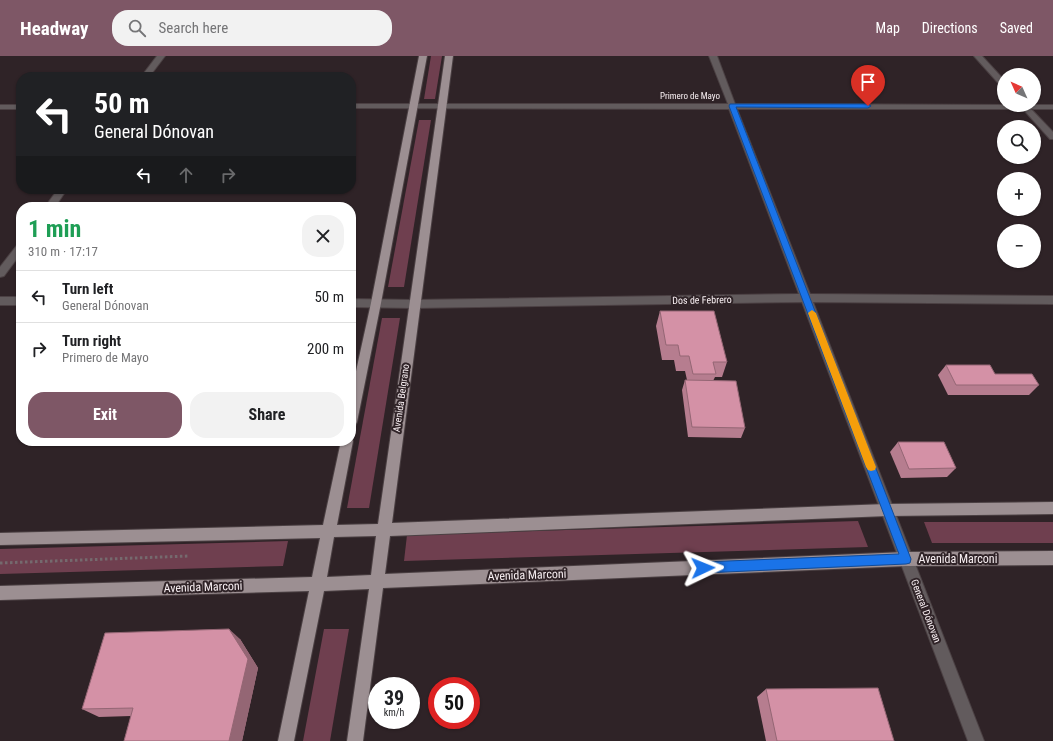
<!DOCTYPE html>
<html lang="en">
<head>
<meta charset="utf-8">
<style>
  :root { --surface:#fff; --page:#f2f2f2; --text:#202124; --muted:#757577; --line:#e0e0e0; --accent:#7e5766 }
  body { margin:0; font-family:"Roboto Condensed",sans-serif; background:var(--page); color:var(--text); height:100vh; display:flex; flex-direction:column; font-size:15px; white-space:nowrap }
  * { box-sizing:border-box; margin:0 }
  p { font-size:13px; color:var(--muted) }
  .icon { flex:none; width:22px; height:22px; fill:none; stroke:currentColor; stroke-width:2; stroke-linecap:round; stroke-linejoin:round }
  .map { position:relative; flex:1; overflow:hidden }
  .drawer { position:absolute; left:16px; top:146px; width:340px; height:244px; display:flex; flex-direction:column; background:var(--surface); border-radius:16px; box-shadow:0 1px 3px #0004 }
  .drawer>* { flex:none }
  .banner { position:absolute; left:16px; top:16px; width:340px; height:122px; border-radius:16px; box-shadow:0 1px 3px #0004; background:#202124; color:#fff; overflow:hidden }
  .needle { width:26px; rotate:315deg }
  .buttons { position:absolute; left:997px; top:12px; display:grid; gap:8px }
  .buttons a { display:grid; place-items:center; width:44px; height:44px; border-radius:50%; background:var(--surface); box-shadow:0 1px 3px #0004; font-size:20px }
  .speed { position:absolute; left:368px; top:621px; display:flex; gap:8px; font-size:20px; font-weight:700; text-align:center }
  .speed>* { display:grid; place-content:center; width:52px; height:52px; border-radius:50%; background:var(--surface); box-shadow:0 1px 3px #0004; line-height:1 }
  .speed small { font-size:10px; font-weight:400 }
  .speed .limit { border:6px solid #d22; background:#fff; color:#111 }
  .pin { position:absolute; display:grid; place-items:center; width:34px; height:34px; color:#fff; margin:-41px -17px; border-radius:50% 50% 50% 0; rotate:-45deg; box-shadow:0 0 4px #0007 }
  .pin .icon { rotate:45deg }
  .me { position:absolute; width:44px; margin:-22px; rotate:88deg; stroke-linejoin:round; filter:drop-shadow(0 0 3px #0008) }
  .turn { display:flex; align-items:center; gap:14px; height:84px; padding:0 12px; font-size:18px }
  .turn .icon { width:52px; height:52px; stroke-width:2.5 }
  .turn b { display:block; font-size:28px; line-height:34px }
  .lanes { display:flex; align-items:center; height:38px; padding:0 12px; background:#0003; justify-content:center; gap:20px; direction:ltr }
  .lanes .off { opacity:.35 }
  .round { display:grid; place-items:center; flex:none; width:42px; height:42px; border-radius:16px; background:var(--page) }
  .head { display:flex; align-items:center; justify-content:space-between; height:68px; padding:0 12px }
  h1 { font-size:24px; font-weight:700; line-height:30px; color:#1e9e55 }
  .primary-button { display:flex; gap:8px; margin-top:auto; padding:8px 12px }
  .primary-button a { flex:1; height:46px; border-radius:16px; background:var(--accent); color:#fff; font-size:16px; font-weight:700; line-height:46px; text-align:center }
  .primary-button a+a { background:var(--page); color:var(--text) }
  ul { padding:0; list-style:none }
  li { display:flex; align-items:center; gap:12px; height:52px; padding:0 12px; border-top:1px solid var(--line) }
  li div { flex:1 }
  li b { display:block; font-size:15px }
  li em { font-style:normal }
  header { display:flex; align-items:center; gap:24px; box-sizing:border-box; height:56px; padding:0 20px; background:var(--accent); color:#fff }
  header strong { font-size:19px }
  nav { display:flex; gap:22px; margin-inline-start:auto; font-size:14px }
  .search { width:280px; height:36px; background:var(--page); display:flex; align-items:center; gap:10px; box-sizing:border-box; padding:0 14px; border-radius:16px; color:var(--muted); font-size:15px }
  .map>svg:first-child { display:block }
</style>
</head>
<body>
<header>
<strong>Headway</strong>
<div class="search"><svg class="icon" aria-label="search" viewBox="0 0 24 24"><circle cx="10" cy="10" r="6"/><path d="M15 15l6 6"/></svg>Search here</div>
<nav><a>Map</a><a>Directions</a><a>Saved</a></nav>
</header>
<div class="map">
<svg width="1053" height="685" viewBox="0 0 1053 685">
  <rect width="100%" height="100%" fill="#2f2327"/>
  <g fill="#6f3f4f">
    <path d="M431,0H442L435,43H424Z"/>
    <path d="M419,64H431L404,231H388Z"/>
    <path d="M382,262H400L369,452H347Z"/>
    <path d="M858,465L868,491L404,505L407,479Z"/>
    <path d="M924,466H1053V487H932Z"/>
    <path d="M288,485L283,510L0,518V493Z"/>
    <path d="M324,573H349L330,685H303Z"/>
  </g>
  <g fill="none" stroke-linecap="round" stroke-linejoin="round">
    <defs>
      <g id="minor">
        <path d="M157,0H165L149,21H141Z"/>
        <path d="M709,0H717L735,48L1053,49V53H1031L1053,76V83H1050L1023,53H737L810,238L1053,240V248L813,246L984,685H968L802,246L414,252L351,251V243L414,244L799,238L729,53L351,52V48H728Z"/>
        <path d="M974,0H982L1004,24V30H1001Z"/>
        <rect x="0" y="49" width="21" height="4"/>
        <path d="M58,133H67L55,151H45Z"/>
        <path d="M21,187V197L4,220L0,221V211L18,188Z"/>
        <rect x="0" y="241" width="21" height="8"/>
      </g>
      <g id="major">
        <path d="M419,0H427L381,247L357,366L355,370L351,371V338L371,247Z"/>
        <path d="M445,0H453L392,467L887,448L1053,446V458L887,460L390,480L385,518L906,496L1053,495V509L906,510L383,532L363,685H347L369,533L324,535L294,685H278L309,535L0,544V530L312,521L320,482L0,489V477L323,469L341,385H351V381L353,385L337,469L378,468ZM376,480L371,519L327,521L334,481Z"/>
      </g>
    </defs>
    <use href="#minor" stroke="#4b4043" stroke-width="2"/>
    <use href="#major" stroke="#4b4043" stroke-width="2"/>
    <path stroke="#756a6e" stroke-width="3" stroke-dasharray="2.5 2.5" stroke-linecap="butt" d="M0,507L189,500"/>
    <use href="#minor" fill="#625b5d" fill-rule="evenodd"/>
    <use href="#major" fill="#9c8f92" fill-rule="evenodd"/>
  </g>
  <g fill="#b67d8f">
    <path d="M660,255L727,306L722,321H715L713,325L745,372L741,382L688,381L682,334L685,324H687L685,315H676L674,304H662L656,270Z"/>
    <path d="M946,309L995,318L1039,329L1029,339H948L938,319Z"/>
    <path d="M898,386L956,412L947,421L901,422L890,396Z"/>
    <path d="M240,583L258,612L242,685H124L131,660L99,661L82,653Z"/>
    <path d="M766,633L894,685H766L757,641Z"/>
  </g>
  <path fill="#946674" d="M229,573L240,583L258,612L242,685H229Z"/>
  <g fill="#d491a6" stroke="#946674">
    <path d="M660,255H714L727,306H713L716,318H693L689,300H680L678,289H666Z"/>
    <path d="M946,309H990L995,318H1032L1039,329H956Z"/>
    <path d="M685,324L736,325L745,372L692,371Z"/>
    <path d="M898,386H944L956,412L909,413Z"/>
    <path d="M229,573L248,603L229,685H124L133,652L82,653L105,577Z"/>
    <path d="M878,632L894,685H777L766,633Z"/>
  </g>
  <path fill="#1a73e8" stroke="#114b97" d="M730,48H868L871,50L868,52L736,51L911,503L910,507L906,508L703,517L699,515L698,512L699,508L703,506L899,498L729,50Z"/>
  <path fill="#f59e0b" d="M812,254L816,257L876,411L875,414L871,415L868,414L866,411L808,257Z"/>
  <g text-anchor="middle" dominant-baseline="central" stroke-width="4" stroke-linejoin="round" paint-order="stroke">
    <g font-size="9" fill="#f8eff2" stroke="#2f2327">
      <text x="690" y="40">Primero de Mayo</text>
    </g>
    <g font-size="10" fill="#f8eff2" stroke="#2f2327">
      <text transform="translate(702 244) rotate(-1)">Dos de Febrero</text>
      <text transform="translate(401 342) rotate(-82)">Avenida Belgrano</text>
      <text transform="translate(926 555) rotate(69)">General Dónovan</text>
    </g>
    <g font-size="12" fill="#f8eff2" stroke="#2f2327">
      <text x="958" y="503">Avenida Marconi</text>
      <text transform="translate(527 519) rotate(-2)">Avenida Marconi</text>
      <text transform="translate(203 531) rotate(-2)">Avenida Marconi</text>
    </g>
  </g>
</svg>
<div class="buttons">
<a><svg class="needle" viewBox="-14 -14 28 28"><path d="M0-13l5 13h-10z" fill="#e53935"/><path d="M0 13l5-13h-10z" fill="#757577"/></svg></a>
<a><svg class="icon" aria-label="search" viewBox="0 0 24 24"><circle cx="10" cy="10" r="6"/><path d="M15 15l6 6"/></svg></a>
<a>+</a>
<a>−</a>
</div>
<div class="speed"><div>39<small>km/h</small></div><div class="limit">50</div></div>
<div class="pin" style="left:868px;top:50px;background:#d93025"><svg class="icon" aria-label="arrive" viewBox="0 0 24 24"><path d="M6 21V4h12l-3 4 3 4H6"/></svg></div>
<svg class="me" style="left:703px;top:512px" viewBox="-20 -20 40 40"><path d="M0-17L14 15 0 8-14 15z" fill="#1a73e8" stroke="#fff" stroke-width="4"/></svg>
<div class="banner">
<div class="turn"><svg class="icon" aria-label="left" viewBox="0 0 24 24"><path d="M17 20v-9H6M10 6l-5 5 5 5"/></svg><div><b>50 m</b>General Dónovan</div></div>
<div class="lanes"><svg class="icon" aria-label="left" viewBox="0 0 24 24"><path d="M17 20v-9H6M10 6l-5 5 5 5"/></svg><svg class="icon off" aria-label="ahead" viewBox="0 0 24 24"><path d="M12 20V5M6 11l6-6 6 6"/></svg><svg class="icon off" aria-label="right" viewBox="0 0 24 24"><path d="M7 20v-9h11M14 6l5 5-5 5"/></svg></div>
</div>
<section class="drawer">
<div class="head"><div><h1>1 min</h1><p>310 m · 17:17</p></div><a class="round"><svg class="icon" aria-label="close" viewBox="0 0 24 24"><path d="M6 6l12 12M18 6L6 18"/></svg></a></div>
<ul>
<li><svg class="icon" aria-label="left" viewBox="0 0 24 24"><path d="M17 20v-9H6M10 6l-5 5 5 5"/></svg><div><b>Turn left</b><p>General Dónovan</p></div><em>50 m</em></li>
<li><svg class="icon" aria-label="right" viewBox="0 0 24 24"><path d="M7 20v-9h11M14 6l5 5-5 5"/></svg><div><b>Turn right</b><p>Primero de Mayo</p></div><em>200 m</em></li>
</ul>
<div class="primary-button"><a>Exit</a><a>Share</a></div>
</section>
</div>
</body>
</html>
